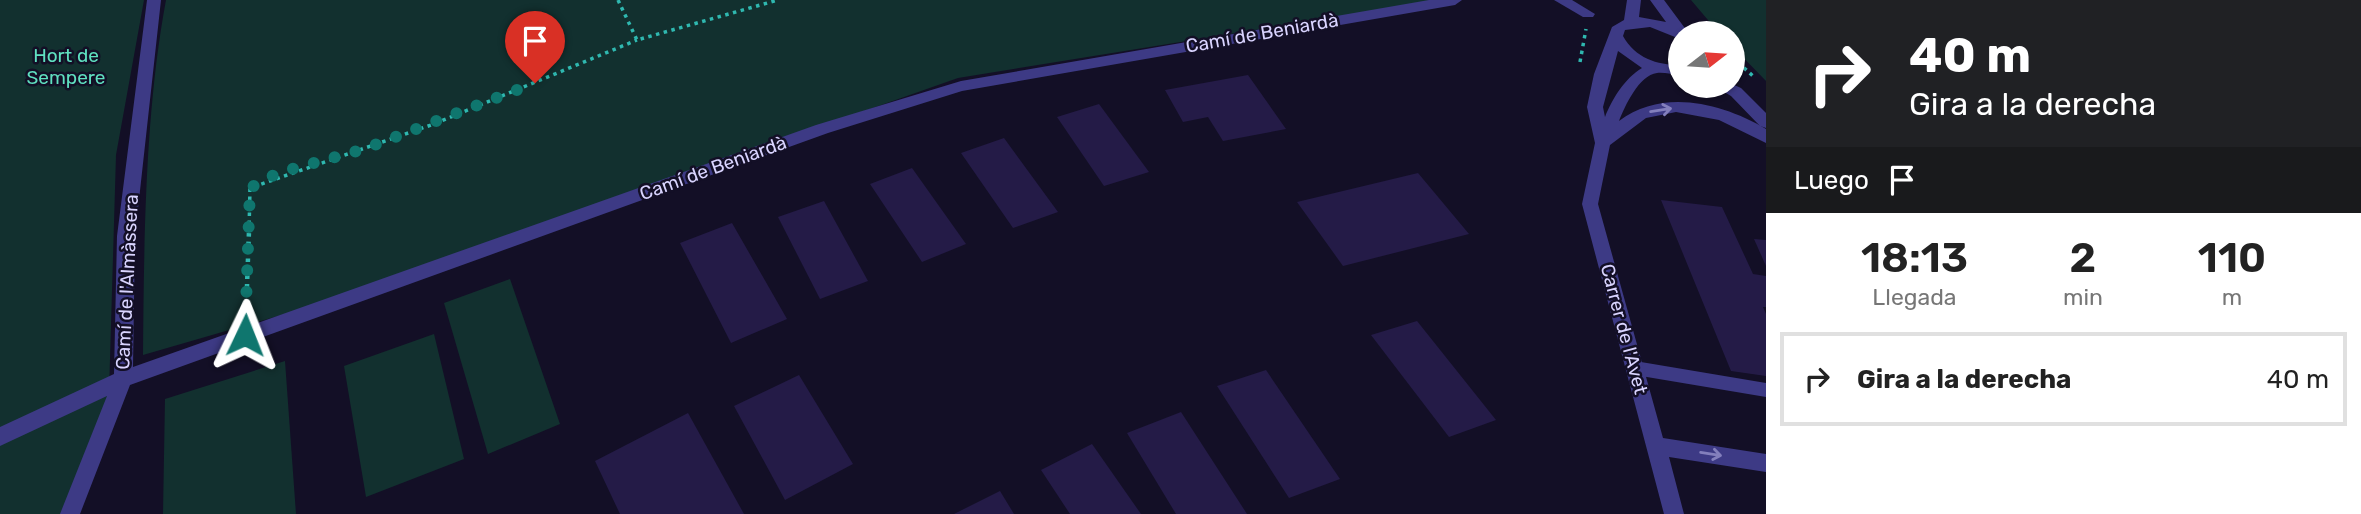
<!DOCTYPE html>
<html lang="es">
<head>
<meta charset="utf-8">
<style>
  :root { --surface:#fff; --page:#f6f6f6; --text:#222; --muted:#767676; --line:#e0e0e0 }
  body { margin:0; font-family:Rubik,sans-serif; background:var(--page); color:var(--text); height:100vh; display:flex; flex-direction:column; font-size:26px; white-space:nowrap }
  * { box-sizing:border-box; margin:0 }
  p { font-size:23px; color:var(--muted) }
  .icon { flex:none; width:38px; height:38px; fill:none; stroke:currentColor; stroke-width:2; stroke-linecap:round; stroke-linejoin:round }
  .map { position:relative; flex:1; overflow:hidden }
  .details { display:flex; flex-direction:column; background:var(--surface); width:595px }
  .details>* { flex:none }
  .guide { background:#202124; color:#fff; overflow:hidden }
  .needle { width:46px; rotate:73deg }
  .fabs { position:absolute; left:1668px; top:21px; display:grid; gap:14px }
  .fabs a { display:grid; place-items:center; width:77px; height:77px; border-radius:50%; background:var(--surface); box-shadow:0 2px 5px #0004; font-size:35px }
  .pin { position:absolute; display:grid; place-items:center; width:60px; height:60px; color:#fff; margin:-72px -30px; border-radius:50% 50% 50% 0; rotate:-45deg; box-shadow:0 0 7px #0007 }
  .pin .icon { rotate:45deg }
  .me { position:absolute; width:77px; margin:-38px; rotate:2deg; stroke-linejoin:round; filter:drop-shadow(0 0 5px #0008) }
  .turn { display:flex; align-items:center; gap:24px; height:147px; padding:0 28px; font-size:32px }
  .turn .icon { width:91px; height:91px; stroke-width:2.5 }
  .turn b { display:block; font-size:49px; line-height:60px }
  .then { display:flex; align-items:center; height:66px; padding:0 28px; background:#0003; gap:14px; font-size:26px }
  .eta { display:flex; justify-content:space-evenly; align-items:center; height:119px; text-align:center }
  .eta b { font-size:42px; font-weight:600; line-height:49px }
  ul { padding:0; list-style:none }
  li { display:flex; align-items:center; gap:21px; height:94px; margin:0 14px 10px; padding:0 14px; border:4px solid var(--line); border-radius:0px }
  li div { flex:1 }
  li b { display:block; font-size:26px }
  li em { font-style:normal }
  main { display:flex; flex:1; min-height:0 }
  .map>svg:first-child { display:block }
</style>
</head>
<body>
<main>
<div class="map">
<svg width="1766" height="514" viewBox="0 0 1766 514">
  <rect width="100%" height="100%" fill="#130f26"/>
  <g fill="#12302f">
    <path d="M0,0H144L116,155L109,393L63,514H0Z"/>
    <path d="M166,0H1440L958,78L302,309L143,355C144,241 145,112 166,0Z"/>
    <path d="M1691,0H1766V81L1733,47L1732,33H1719Z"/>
    <path d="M510,279L560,424L488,454L444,303Z"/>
    <path d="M434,334L464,459L366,497L344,366Z"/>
    <path d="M285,361L296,514H163L165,399Z"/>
  </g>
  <g fill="#241b47">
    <path d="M1248,75L1286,129L1223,141L1208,117L1183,122L1165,90Z"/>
    <path d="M1099,104L1149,172L1104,186L1057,117Z"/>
    <path d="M1004,138L1058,212L1013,228L961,153Z"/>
    <path d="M912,168L966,244L922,262L870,184Z"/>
    <path d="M1418,173L1469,234L1343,266L1297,202Z"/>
    <path d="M1661,200L1722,207L1753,274L1766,276V307H1763L1766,314V376L1731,371Z"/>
    <path d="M824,201L868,281L820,299L778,217Z"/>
    <path d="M732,223L787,319L731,343L680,243Z"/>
    <path d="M1754,239L1766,240V266Z"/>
    <path d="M1417,321L1496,420L1449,437L1371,335Z"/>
    <path d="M1266,370L1340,479L1289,498L1217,386Z"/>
    <path d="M799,375L853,464L785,500L734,406Z"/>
    <path d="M1181,412L1247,514H1176L1127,433Z"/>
    <path d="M688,413L744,514H620L595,461Z"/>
    <path d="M1092,444L1141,514H1070L1041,470Z"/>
    <path d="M1000,491L1014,514H954Z"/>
  </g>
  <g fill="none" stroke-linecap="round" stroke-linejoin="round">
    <g stroke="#2fb8b0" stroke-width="3.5" stroke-dasharray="3.5 4.5" stroke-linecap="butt">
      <path d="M618,0L637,40L778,0"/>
      <path d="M1698,24L1708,33"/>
      <path d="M1732,57L1753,76"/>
      <path d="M1580,62L1586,29"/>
      <path d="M249,232L250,188L434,124L637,40"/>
    </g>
    <path stroke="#2fb8b0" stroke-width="4.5" stroke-dasharray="3.5 5" stroke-linecap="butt" d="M246,313L249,231"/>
    <path fill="#3d3a85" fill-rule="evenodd" d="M1635,361L1766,383V397L1635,375L1630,373L1627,368L1630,363Z"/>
    <g fill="#3d3a85" fill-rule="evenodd">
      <path d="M147,0H161L135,236L133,367L816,125L961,81L1429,0H1462L1455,5L962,91L828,133L130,385L80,514H60L107,396L0,446V427L114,374L117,236Z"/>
      <path d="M1554,0H1572L1595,14L1593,17H1583Z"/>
      <path d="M1627,0H1641L1639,17L1666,22L1650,0H1664L1687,31L1680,33V39L1650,27L1625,30L1623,36C1635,58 1657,65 1680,65V75C1673,75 1664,72 1657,73C1639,75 1625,106 1619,121C1663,88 1722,103 1766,129V143L1719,120L1676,112L1646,118L1610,145L1598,204L1663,438L1766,454V472L1669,457L1684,514H1664L1582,204L1595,143L1587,107L1594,74L1612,27L1624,20ZM1618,51L1642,68C1625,78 1612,99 1605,117L1603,107Z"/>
      <path d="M1732,84L1741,88L1766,113V128L1760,126L1731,96L1714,86Z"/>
    </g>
  </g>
  <defs><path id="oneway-shaft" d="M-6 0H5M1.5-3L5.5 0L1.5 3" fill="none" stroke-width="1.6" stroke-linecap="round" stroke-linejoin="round" transform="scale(1.75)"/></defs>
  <g stroke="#837fbc">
    <use href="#oneway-shaft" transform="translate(1661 110) rotate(-9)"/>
    <use href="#oneway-shaft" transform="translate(1711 454) rotate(9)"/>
  </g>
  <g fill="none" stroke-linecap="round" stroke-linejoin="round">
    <path stroke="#0f766e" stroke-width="12" stroke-dasharray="0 21.6" d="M245,335L250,188L278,173L364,149L535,83"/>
  </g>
  <g text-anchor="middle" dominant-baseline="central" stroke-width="5" stroke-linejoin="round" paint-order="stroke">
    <g font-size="19" fill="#d9d4ff" stroke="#130f26">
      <text transform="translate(1262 33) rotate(-10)">Camí de Beniardà</text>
      <text transform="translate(713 168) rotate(-20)">Camí de Beniardà</text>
      <text transform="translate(127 282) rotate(-87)">Camí de l'Almàssera</text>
      <text transform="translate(1624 329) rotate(75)">Carrer de l'Avet</text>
    </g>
    <g font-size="19" fill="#5fe0c0" stroke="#130f26">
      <text x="66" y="55">Hort de<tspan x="66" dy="22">Sempere</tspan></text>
    </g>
  </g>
</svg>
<div class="fabs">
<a><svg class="needle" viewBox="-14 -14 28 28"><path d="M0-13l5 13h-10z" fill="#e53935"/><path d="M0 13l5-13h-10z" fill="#767676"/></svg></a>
</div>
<div class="pin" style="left:535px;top:83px;background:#d93025"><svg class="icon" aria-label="arrive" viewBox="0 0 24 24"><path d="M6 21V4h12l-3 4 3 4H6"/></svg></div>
<svg class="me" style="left:245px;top:335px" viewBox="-20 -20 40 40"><path d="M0-17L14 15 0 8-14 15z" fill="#0f766e" stroke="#fff" stroke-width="4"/></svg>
</div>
<section class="details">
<div class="guide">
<div class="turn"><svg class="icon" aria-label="right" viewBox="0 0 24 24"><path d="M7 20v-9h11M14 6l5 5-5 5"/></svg><div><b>40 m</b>Gira a la derecha</div></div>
<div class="then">Luego<svg class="icon" aria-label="arrive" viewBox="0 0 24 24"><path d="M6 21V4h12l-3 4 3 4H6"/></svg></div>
</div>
<div class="eta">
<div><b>18:13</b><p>Llegada</p></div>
<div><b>2</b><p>min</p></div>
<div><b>110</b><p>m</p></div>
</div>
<ul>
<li><svg class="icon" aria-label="right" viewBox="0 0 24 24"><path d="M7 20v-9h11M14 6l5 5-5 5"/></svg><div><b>Gira a la derecha</b></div><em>40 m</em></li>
</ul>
</section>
</main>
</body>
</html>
